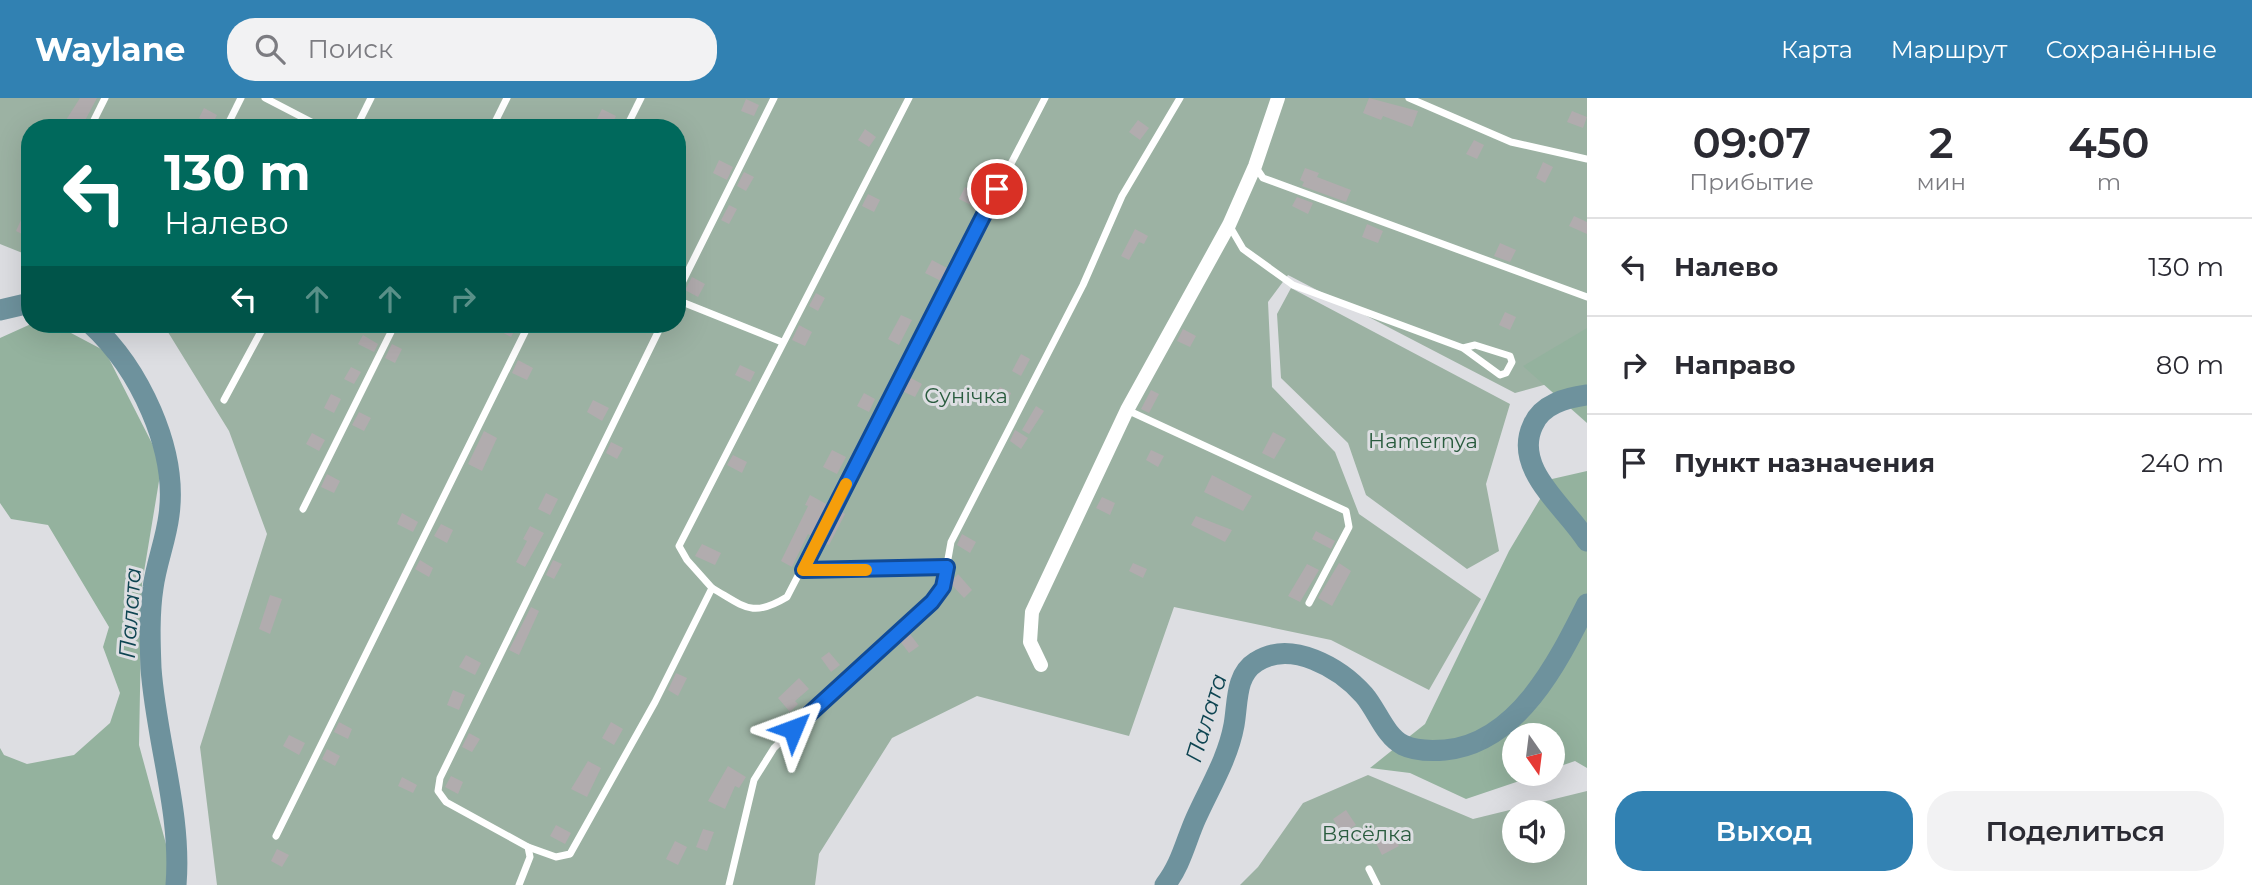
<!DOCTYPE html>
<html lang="ru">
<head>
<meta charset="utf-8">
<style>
  :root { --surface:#fff; --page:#f2f2f3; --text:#2b2b33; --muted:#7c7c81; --line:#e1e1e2; --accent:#3181b2 }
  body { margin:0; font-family:Montserrat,sans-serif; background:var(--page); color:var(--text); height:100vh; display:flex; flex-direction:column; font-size:26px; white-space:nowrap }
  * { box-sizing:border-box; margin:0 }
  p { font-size:23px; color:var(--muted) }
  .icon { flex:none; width:38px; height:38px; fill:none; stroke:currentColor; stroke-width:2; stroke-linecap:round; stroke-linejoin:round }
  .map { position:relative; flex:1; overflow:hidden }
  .details { display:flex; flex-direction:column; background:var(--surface); width:665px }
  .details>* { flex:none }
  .hud { position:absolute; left:21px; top:21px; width:665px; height:214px; border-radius:28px; box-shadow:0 7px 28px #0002; background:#00695c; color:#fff; overflow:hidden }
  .needle { width:46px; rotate:166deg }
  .fabs { position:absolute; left:1502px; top:625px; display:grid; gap:14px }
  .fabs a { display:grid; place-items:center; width:63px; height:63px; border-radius:50%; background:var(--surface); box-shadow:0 7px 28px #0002; font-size:35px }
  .pin { position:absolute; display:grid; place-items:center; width:60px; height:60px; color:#fff; margin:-30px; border:4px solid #fff; border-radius:50%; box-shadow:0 2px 7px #0007 }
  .me { position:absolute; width:77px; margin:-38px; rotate:46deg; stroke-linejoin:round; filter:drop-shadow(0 0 5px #0008) }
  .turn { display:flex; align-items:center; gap:24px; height:147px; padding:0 28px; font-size:32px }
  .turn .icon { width:91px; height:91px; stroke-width:2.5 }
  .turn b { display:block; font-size:49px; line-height:60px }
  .lanes { display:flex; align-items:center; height:66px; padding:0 28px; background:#0003; justify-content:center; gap:35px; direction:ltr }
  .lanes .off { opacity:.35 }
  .eta { display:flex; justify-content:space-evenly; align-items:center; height:119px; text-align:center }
  .eta b { font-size:42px; font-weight:600; line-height:49px }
  .primary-button { display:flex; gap:14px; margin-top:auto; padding:14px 28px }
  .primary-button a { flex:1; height:80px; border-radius:28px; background:var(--accent); color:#fff; font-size:28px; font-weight:600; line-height:80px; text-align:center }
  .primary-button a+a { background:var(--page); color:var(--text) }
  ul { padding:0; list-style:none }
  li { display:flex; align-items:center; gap:21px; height:98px; padding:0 28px; border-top:2px solid var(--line) }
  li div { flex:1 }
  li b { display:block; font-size:26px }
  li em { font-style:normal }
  header { display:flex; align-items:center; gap:42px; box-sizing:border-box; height:98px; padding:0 35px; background:var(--accent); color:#fff }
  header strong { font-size:33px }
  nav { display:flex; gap:38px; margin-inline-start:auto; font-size:24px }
  .search { width:490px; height:63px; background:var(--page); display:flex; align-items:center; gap:18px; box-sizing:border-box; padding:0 24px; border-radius:28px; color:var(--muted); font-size:26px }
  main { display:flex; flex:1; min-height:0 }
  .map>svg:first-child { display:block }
</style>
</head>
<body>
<header>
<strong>Waylane</strong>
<div class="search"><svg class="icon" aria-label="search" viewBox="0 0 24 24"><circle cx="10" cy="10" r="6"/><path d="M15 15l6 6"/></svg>Поиск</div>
<nav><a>Карта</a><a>Маршрут</a><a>Сохранённые</a></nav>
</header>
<main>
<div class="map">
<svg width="1587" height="787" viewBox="0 0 1587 787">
  <rect width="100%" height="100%" fill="#dddee2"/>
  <g fill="#9cb2a3" fill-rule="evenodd">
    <path d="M0,0H1587V275L1515,295L1288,177L1268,204L1272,289L1335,354L1359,416L1481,501L1429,592L1331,542L1174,509L1129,638L977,598L892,640L819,756L815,787H217L200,649L267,436L229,333L163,226H677V30H30V158L0,146Z"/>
    <path d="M1291,190L1510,306L1486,386L1499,453L1467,471L1366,397L1348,345L1281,280L1277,216Z"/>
    <path d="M1368,677L1473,721L1587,693V787H1240L1258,769L1303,705ZM1514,714H1552V752H1514Z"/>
  </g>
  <g fill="#94b29e">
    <path d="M31,226H54L105,253L162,365L142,486L139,647L175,779L170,787H0V650L4,657L27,666L74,657L110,625L120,595L103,549L109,529L48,427L11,421L0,405V240Z"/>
    <path d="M1587,230V325L1523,268Z"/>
    <path d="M1587,373V670L1575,663L1552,671V637H1514V676H1540L1466,701L1410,675L1370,670L1425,626L1509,453L1552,381Z"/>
  </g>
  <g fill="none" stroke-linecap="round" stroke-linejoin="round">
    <g stroke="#6e929d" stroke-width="21">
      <path d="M0,212L30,205"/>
      <path d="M91,226C139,270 178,351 169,417C166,442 156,466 153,490C149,516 150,544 151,570C156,642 182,715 176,787"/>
      <path d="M1587,297C1566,300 1542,306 1533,327C1512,371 1566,409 1587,443"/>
      <path d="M1165,787C1181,767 1186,742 1196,720C1210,689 1228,660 1234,627C1238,605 1235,577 1256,564C1291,541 1340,570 1364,597C1377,612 1385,638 1403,647C1415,653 1432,653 1445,652C1518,645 1558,564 1587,506"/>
    </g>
  </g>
  <g fill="#b1acae">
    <path d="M80,0H97L81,30H61Z"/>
    <path d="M1369,0L1418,13L1412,29L1383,18L1381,22L1363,15Z"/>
    <path d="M746,1L759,7L754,18L741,13Z"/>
    <path d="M204,10L217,17L212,27L199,20Z"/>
    <path d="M602,11L616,18L610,30L595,25Z"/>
    <path d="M1572,13L1587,19L1583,30L1567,24Z"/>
    <path d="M1138,22L1149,30L1140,42L1129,34Z"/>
    <path d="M865,31L876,39L869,49L858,42Z"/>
    <path d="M1474,42L1484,47L1477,61L1466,56Z"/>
    <path d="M719,62L733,69L727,82L713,75Z"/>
    <path d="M1543,64L1553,69L1545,85L1536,80Z"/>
    <path d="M1305,70L1319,75L1317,79L1351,92L1346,104L1302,88L1304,84L1300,82Z"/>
    <path d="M744,74L754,79L746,93L737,88Z"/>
    <path d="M965,89L979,96L973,108L959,101Z"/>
    <path d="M868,96L880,102L874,114L862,108Z"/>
    <path d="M1297,99L1313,105L1308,116L1292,108Z"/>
    <path d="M729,107L737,111L729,126L721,122Z"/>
    <path d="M1574,118L1587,124V136L1569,128Z"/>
    <path d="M21,122L30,127V140L16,133Z"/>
    <path d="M1367,126L1383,133L1378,145L1362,139Z"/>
    <path d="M1135,131L1148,138L1144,146L1139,144L1129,162L1121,158Z"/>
    <path d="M1500,145L1516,152L1510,164L1494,158Z"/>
    <path d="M932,162L947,170L941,183L925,175Z"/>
    <path d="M692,179L705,186L698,199L685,192Z"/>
    <path d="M816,195L825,200L818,213L809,208Z"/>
    <path d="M1505,214L1516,219L1510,232L1499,227Z"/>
    <path d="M901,217L912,222L899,247L888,241Z"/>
    <path d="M487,226H518L511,239Z"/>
    <path d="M799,227L812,234L805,248L792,242Z"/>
    <path d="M1183,231L1196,238L1190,249L1177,243Z"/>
    <path d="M363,237L378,246L374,254L358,246Z"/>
    <path d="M392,246L402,251L395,265L385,260Z"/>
    <path d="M1021,256L1030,261L1021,278L1012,273Z"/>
    <path d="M518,262L533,270L527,282L512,275Z"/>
    <path d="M740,267L755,274L750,284L735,277Z"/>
    <path d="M351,269L361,274L354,286L344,281Z"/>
    <path d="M909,279L922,286L915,299L902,293Z"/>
    <path d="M1000,289L1011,295L1006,306L994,300Z"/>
    <path d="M1151,292L1159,296L1149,315L1141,311Z"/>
    <path d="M864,295L875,301L869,314L857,308Z"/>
    <path d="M331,296L341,301L334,315L324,310Z"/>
    <path d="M593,302L609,310L602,323L587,314Z"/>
    <path d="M1036,308L1044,313L1029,336L1022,332Z"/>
    <path d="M359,314L371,320L364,333L352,327Z"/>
    <path d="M1015,332L1028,340L1021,351L1010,343Z"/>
    <path d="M484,333L497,340L482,373L468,366Z"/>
    <path d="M1273,334L1286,341L1274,361L1262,355Z"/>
    <path d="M312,335L325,342L319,353L306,346Z"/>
    <path d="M611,344L623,350L617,361L606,355Z"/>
    <path d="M832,352L846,359L837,376L823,369Z"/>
    <path d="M1151,352L1164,358L1158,369L1146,362Z"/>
    <path d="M733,357L747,364L742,375L727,367Z"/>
    <path d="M327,376L340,383L334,395L321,389Z"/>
    <path d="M1212,377L1252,398L1243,413L1204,394Z"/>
    <path d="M546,395L558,401L550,417L538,411Z"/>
    <path d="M810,397L828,407L811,438L808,436L792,469L781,463L808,408L805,407Z"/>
    <path d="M1102,399L1115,405L1110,417L1096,410Z"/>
    <path d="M839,412L845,416L829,447L822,444Z"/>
    <path d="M402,415L418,424L413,434L397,426Z"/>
    <path d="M1196,418L1232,432L1225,444L1191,427Z"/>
    <path d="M441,426L453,432L447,445L434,438Z"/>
    <path d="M530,428L544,435L525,469L516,464L527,443L523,441Z"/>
    <path d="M1316,433L1335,443L1331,451L1312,441Z"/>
    <path d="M962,436L976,444L970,455L957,447Z"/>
    <path d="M702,446L721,455L715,467L695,458Z"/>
    <path d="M420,462L433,470L429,479L415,471Z"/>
    <path d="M553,462L562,466L554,481L546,477Z"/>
    <path d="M1133,465L1147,471L1143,480L1129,473Z"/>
    <path d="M1339,465L1351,473L1332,508L1318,500Z"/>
    <path d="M1307,466L1319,472L1300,504L1288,498Z"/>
    <path d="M958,476L972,492L964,500L950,485Z"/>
    <path d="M270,497L282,501L270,536L259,531Z"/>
    <path d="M531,509L539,513L519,557L509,552Z"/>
    <path d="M910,536L919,548L909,555L900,543Z"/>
    <path d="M829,554L840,567L831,574L821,560Z"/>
    <path d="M466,557L481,565L475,577L459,569Z"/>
    <path d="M676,575L687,580L678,598L668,592Z"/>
    <path d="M799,580L809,591L795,603L798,606L790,614L778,600Z"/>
    <path d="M453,592L465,597L459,612L447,607Z"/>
    <path d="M339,624L352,631L348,641L334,634Z"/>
    <path d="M611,624L623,631L614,647L602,640Z"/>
    <path d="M469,635L480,641L472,654L462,649Z"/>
    <path d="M289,637L305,645L299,657L283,648Z"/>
    <path d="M327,651L340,658L335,668L322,661Z"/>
    <path d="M588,663L601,670L587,699L571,691Z"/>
    <path d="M728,668L746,679L739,690L735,688L725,711L708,703Z"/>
    <path d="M451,678L463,684L458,696L445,689Z"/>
    <path d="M402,679L417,687L413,695L398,688Z"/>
    <path d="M1346,712L1356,727L1342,736L1333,721Z"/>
    <path d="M556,727L571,735L565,746L550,738Z"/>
    <path d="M1389,730L1399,748L1382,757L1373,739Z"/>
    <path d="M703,731L714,734L707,753L696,749Z"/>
    <path d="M675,743L687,749L678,767L666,761Z"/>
    <path d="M277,751L289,757L282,769L271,763Z"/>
  </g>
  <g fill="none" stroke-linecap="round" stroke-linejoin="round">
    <g stroke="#fff" stroke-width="7">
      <path d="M265,0L323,30"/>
      <path d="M1409,0L1511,44L1587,61"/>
      <path d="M90,30L105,0"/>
      <path d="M226,30L241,0"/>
      <path d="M356,30L371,0"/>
      <path d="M492,30L507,0"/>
      <path d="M626,30L641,0"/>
      <path d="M1255,68L1263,80L1587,199"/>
      <path d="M1229,127L1243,151L1293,187L1463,250L1500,277L1506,275L1512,264L1510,258L1475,247L1463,250"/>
      <path d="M677,195L774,0"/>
      <path d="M677,202L782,244"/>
      <path d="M224,302L265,226"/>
      <path d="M1127,312L1346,413L1349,429L1309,505"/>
      <path d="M303,411L395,226"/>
      <path d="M803,472L810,474L947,469"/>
      <path d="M712,490C745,509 752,520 787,499L1045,0"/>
      <path d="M276,738L529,226"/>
      <path d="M528,749L556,759L570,756L655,604L712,490L687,462L679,448L909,0"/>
      <path d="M1369,771L1377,787"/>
      <path d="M519,787L530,759L528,749L446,704L438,693L440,680L662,226"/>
      <path d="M729,787L754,682L774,650L850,576L932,504L943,489L951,444L1083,187L1122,98L1180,0"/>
    </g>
    <path stroke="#fff" stroke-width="14" d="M1041,567L1030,544L1032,514L1127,312L1229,127L1255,68L1278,0"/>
  </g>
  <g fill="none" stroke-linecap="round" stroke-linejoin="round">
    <defs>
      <path id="route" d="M793,631L932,504L943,489L947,469L803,472L997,91"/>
    </defs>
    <use href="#route" stroke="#114b97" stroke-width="18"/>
    <use href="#route" stroke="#1a73e8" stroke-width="12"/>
    <path stroke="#f59e0b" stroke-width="12" d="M846,386L803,472H866"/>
  </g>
  <g text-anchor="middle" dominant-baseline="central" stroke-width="6" stroke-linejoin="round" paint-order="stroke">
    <g font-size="21" fill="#2a5c3f" stroke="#dddee2">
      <text x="966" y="297">Сунічка</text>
      <text x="1423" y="342">Hamernya</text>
      <text x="1367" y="735">Вясёлка</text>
    </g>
    <g font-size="23" font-style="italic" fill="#0d4451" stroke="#dddee2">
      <text transform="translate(130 515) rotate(-86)">Палата</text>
      <text transform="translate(1206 620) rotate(-73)">Палата</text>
    </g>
  </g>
</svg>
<div class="fabs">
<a><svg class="needle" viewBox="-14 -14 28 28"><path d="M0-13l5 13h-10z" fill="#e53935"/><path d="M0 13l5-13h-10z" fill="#7c7c81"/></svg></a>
<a><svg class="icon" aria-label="sound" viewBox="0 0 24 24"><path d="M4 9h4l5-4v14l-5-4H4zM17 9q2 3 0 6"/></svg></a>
</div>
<div class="pin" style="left:997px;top:91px;background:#d93025"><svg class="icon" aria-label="arrive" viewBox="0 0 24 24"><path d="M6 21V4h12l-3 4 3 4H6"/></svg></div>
<svg class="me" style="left:793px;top:631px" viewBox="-20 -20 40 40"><path d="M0-17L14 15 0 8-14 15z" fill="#1a73e8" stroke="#fff" stroke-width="4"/></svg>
<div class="hud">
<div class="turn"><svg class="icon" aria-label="left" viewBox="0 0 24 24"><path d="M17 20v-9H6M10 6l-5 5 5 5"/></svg><div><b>130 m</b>Налево</div></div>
<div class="lanes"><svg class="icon" aria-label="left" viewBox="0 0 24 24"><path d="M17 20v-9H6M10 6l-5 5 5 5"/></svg><svg class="icon off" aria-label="ahead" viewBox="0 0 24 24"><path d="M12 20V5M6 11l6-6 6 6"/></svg><svg class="icon off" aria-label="ahead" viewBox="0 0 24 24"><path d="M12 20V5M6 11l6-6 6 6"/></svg><svg class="icon off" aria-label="right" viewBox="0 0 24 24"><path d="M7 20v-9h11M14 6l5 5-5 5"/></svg></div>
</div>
</div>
<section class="details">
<div class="eta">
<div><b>09:07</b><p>Прибытие</p></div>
<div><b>2</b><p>мин</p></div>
<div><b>450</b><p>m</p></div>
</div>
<ul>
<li><svg class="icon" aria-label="left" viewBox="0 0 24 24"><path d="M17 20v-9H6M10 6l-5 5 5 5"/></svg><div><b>Налево</b></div><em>130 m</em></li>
<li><svg class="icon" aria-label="right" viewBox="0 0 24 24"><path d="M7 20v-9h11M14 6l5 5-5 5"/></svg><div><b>Направо</b></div><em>80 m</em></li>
<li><svg class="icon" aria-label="arrive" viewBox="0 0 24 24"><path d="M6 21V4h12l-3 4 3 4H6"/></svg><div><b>Пункт назначения</b></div><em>240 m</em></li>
</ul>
<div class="primary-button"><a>Выход</a><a>Поделиться</a></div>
</section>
</main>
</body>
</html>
